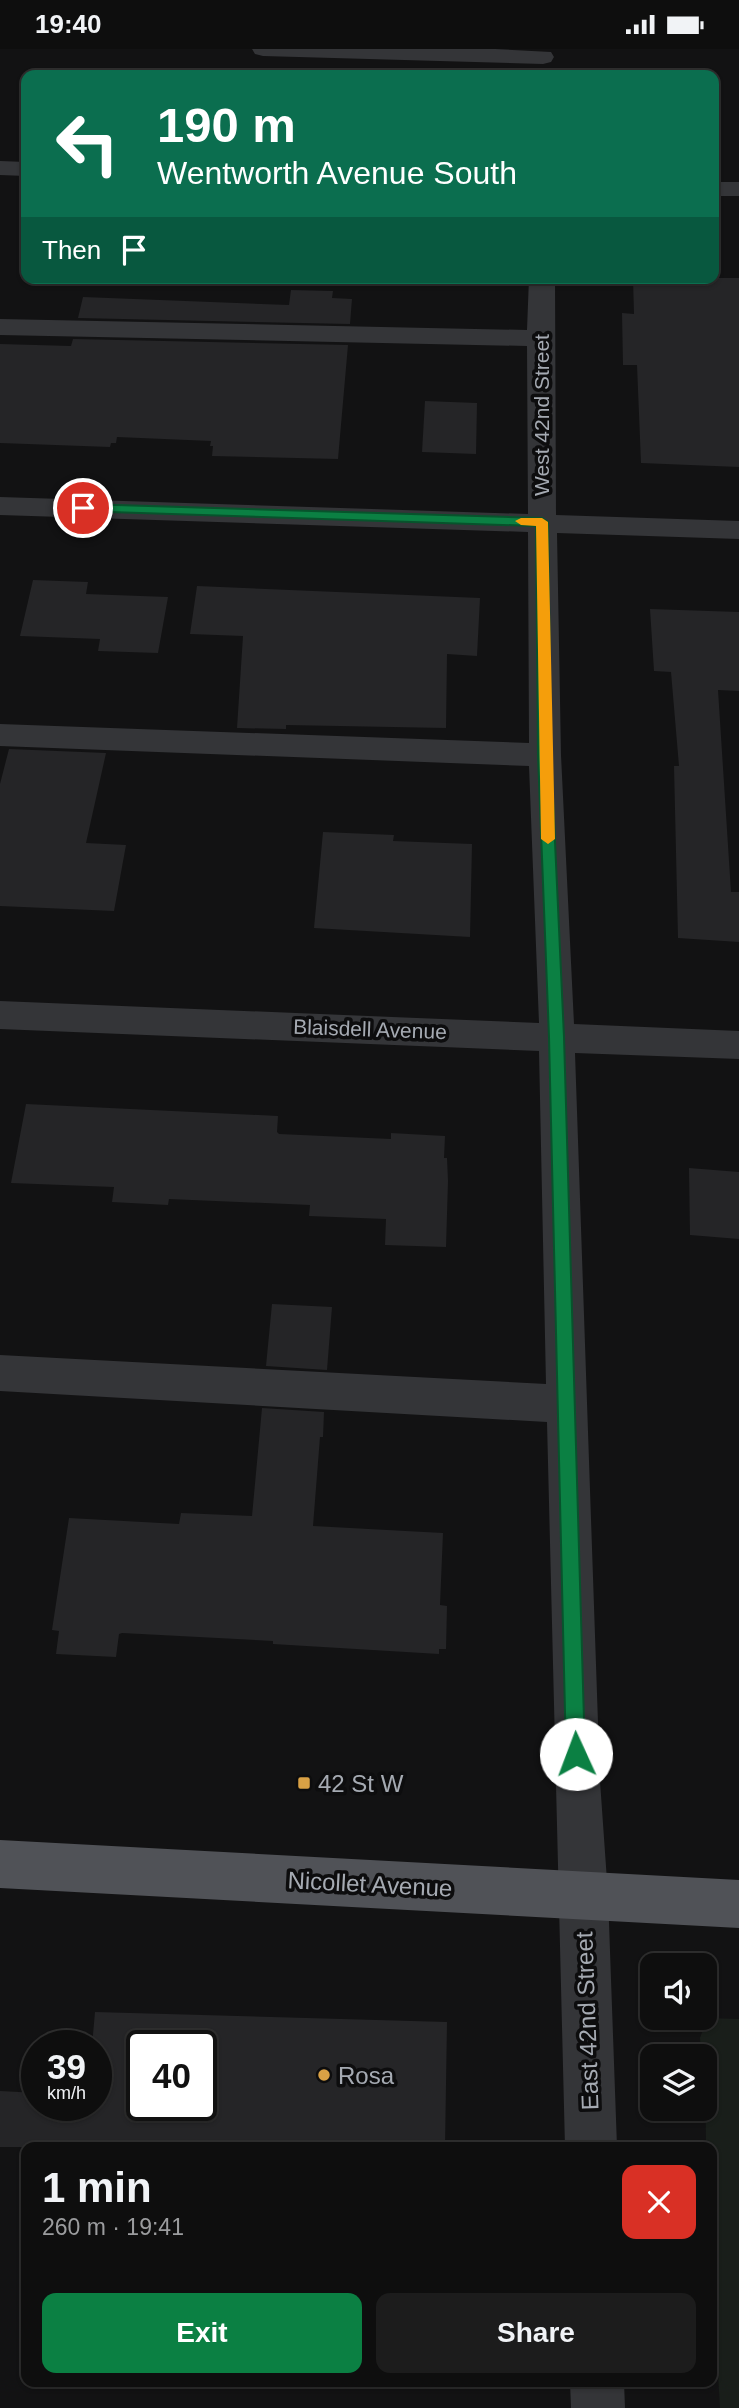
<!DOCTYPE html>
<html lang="en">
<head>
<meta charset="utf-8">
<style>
  :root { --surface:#0e0e0e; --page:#1c1c1c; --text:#f1f3f6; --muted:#9b9c9e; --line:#2e2e2e; --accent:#0b8043 }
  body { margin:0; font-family:Arial,sans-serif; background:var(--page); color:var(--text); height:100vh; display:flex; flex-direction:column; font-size:26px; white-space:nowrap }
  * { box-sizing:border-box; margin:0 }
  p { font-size:23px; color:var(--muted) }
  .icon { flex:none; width:38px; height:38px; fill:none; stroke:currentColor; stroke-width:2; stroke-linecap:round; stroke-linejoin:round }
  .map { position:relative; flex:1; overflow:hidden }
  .side { position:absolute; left:21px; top:2093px; width:696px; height:245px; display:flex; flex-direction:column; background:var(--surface); border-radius:14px; box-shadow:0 2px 5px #0004,0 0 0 2px var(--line) }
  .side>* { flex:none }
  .top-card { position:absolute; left:21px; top:21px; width:698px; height:214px; border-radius:14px; box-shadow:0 2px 5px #0004,0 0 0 2px var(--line); background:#0b6e4f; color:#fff; overflow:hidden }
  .fabs { position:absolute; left:640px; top:1904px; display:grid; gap:14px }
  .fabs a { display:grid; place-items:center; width:77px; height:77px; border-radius:14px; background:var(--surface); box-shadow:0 2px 5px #0004,0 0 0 2px var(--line); font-size:35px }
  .speed { position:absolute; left:21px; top:1981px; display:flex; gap:14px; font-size:35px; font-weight:700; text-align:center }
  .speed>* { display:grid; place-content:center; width:91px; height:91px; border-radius:50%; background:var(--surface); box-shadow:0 2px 5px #0004,0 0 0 2px var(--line); line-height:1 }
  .speed small { font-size:18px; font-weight:400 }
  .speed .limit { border:4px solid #111; border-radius:10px; background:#fff; color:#111 }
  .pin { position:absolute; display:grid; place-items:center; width:60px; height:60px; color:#fff; margin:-30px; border:4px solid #fff; border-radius:50%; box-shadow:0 2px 7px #0007 }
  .me { position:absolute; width:77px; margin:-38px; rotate:358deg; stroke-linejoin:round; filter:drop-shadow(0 0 5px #0008) }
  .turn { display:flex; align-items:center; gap:24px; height:147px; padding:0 21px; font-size:32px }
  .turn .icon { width:91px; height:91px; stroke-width:2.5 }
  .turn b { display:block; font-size:49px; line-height:60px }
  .then { display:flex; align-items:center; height:66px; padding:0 21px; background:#0003; gap:14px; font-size:26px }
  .round { display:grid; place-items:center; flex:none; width:74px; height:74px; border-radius:14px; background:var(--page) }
  .headline { display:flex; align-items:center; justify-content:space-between; height:119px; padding:0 21px }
  h1 { font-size:42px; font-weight:800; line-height:52px }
  .cta { display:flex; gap:14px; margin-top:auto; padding:14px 21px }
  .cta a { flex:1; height:80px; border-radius:14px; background:var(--accent); color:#fff; font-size:28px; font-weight:800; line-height:80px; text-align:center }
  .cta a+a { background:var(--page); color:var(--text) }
  .status { display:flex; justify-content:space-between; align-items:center; height:49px; padding:0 35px; background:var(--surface); direction:ltr }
  .status svg { height:19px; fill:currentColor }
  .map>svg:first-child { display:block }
</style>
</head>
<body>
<div class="status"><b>19:40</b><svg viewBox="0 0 49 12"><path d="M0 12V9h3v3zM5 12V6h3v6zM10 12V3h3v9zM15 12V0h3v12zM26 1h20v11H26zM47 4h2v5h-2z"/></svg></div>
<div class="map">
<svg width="739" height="2359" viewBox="0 0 739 2359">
  <rect width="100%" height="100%" fill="#121213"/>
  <path fill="#191e1a" d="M707,1969L739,1970V2359H720L712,2221V2098H706L705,2007H701L700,1989Z"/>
  <g fill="#252527" fill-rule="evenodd">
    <path d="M633,229H739V418L641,414L637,316H623L622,264L634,265Z"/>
    <path d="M291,241L333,242L332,249L352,250L350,275L78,269L83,248L289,256Z"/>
    <path d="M73,290L348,296L338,410L212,407L213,397H210L211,392L117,388L116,394H111L110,398L0,394V295L71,297Z"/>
    <path d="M425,352L477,354L476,405L422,403Z"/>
    <path d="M33,531L88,533L86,545L168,548L158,604L98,602L100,590L20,587Z"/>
    <path d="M197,537L480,549L477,607L447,605L446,679L286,676V680L237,679L243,587L190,585Z"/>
    <path d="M650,560L739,563V642L718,641L731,843H739V893L678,889L674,717H679L671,623L654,622Z"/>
    <path d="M9,700L106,704L86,794L126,796L114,862L0,857V735Z"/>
    <path d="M323,783L394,786L393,792L472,795L470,888L314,879Z"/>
    <path d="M26,1055L278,1067L277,1083L279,1085L391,1090V1084L445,1087L444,1109H447L448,1132L446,1198L385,1196L386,1170L309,1167L310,1156L169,1150L168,1156L112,1153L114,1138L11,1134Z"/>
    <path d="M689,1119L739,1123V1190L690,1186Z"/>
    <path d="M272,1255L332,1258L327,1321L266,1317Z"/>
    <path d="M262,1359L324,1363L323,1388H320L313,1477L443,1484L440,1556L447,1557L446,1600H439V1605L273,1595V1592L122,1584L119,1585L116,1608L56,1605L59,1582L52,1581L69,1469L179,1475L181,1464L252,1467Z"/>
    <path d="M95,1963L447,1973L445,2098H0V2042L37,2044V2056H96V1997H92ZM142,1997H201V2056H142Z"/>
  </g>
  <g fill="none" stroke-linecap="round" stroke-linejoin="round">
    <g fill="#343538" fill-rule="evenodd">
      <path d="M252,0H495L551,3L554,8L551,13L543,15L263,7L255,5Z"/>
      <path d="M0,112L26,113V127L0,126Z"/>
      <rect x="714" y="133" width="25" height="14"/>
      <path d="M529,229H555L556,466L739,472V490L557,484L561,706L574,975L739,982V1010L575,1004L600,1732L608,1846L617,2098H565L547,1373L0,1342V1306L546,1335L539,1002L0,980V952L539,974L529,717L0,697V675L529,694L528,483L0,466V448L528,465L527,297L0,286V270L527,281Z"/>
      <path d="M570,2333H624L625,2359H571Z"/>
    </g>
    <path fill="#505257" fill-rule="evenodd" d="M0,1791L739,1831V1879L0,1839Z"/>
  </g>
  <path fill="#0b8043" stroke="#07532c" stroke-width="2" d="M83,455L542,469L548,473L551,706L564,988L585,1705L583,1712L576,1715L569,1712L566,1705L549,988L538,706L536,477L79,462L77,459Z"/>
  <path fill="#f59e0b" d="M542,469L548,473L555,790L548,795L541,790L536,477L521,476L515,472L521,469Z"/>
  <g fill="#d9a145" stroke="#0d0d0e" stroke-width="2.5">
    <rect x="297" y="1727" width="14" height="14" rx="3.5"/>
    <circle cx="324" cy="2026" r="7"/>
  </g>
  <g text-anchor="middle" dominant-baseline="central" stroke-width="7" stroke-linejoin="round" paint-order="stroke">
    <g font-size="21" fill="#a5aab2" stroke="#0d0d0e">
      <text transform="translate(541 366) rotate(-90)">West 42nd Street</text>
      <text transform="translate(370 980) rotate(2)">Blaisdell Avenue</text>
    </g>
    <g font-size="24" fill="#a5aab2" stroke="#0d0d0e" text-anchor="start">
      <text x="318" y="1734">42 St W</text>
      <text x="338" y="2026">Rosa</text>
    </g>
    <g font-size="24" fill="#a5aab2" stroke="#0d0d0e">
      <text transform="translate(370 1835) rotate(3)">Nicollet Avenue</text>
      <text transform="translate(587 1972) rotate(-92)">East 42nd Street</text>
    </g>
  </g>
</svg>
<div class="fabs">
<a><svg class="icon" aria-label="sound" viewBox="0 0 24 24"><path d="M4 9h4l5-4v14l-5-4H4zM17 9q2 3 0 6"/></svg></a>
<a><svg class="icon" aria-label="layers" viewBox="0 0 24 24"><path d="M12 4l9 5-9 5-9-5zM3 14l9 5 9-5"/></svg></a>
</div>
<div class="speed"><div>39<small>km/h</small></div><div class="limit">40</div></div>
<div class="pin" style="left:83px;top:459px;background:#d93025"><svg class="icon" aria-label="arrive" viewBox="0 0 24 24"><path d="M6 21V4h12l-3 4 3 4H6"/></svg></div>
<svg class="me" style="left:576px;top:1705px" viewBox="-20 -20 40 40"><circle r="19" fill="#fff"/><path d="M0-13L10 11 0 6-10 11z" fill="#0b8043"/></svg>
<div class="top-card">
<div class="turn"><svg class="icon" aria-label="left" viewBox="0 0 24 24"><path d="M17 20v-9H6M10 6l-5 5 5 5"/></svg><div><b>190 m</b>Wentworth Avenue South</div></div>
<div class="then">Then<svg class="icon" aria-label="arrive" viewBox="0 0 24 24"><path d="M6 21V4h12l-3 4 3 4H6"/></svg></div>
</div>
<section class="side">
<div class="headline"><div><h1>1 min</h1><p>260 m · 19:41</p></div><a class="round" style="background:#d93025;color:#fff"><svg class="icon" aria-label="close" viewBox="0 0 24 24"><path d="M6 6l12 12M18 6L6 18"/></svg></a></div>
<div class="cta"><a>Exit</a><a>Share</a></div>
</section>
</div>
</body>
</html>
